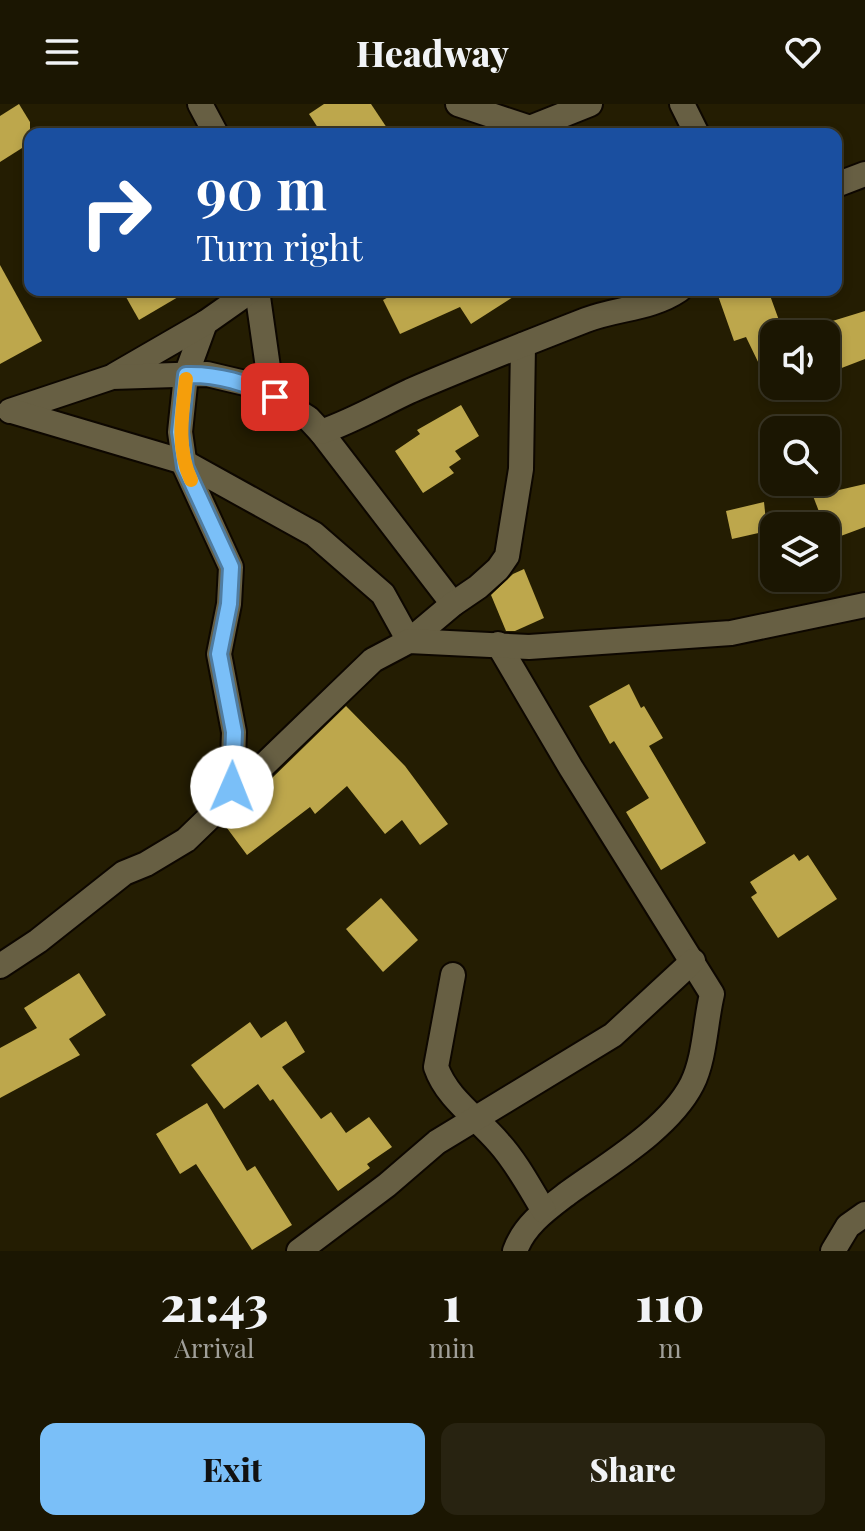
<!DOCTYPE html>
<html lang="en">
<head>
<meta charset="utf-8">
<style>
  :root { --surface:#1b1602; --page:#282311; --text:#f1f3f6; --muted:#a09f99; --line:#393524; --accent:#7abff8 }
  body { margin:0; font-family:"Playfair Display",serif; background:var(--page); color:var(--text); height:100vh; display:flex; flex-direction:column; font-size:30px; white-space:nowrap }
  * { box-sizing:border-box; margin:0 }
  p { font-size:26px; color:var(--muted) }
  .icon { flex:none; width:44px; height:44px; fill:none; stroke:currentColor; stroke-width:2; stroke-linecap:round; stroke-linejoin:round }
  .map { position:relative; height:1147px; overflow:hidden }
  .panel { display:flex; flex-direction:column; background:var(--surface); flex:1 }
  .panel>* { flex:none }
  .guide { position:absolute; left:24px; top:24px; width:818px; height:168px; border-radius:16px; box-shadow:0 4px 12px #0003,0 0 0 2px var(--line); background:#1a4fa0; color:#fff; overflow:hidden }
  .controls { position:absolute; left:760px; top:216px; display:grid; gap:16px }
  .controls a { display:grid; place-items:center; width:80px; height:80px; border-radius:16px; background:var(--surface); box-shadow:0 4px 12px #0003,0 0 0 2px var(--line); font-size:40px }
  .pin { position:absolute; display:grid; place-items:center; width:68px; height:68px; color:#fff; margin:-34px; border-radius:16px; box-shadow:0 4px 12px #0006 }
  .me { position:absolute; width:88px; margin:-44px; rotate:1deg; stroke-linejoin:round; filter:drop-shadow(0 0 6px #0008) }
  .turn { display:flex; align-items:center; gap:28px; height:168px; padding:0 40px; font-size:36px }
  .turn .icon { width:104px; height:104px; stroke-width:2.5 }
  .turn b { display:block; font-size:56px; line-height:68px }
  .eta { display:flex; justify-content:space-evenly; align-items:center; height:136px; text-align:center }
  .eta b { font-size:48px; font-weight:800; line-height:56px }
  .button { display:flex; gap:16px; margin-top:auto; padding:16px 40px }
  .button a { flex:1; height:92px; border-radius:16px; background:var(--accent); color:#111; font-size:32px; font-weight:800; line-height:92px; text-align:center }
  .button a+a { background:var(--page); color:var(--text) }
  header { display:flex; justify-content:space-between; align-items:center; height:104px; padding:0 40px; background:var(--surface); font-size:36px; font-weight:800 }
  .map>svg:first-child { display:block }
</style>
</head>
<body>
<header><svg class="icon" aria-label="menu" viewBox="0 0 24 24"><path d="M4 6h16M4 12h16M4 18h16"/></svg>Headway<svg class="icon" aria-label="heart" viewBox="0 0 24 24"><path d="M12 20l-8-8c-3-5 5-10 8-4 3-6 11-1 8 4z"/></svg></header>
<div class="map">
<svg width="865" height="1147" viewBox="0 0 865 1147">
  <rect width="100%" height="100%" fill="#241d02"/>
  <g fill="#bda74c">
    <path d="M19,0L30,18V39L0,58V12Z"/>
    <path d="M324,0H371L391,30H322L309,10Z"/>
    <path d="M0,161L42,237L0,260Z"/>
    <path d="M122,186H190L139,216Z"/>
    <path d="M401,186H524L471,220L460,203L400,230L383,196Z"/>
    <path d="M716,186H768L784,230H774V291L746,233L734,237Z"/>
    <path d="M865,207V255L826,270V219Z"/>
    <path d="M461,301L479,332L455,347L461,355L449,363L454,369L423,389L395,347L420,330L417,326Z"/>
    <path d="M865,380V423L830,436L813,392Z"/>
    <path d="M764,398L767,427L732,435L726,407Z"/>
    <path d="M524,465L544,514L515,527H506L491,491L513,470Z"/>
    <path d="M629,580L641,604L644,602L663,634L649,642L706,739L661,766L626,708L649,694L614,637L610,640L589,602Z"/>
    <path d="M346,602L405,662L448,720L420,741L402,716L385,730L347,682L315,710L310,703L247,751L224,720L269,680L268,678Z"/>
    <path d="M794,750L799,757L808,751L837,795L778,834L751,793L757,789L750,778Z"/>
    <path d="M381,794L418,836L383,868L346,825Z"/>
    <path d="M79,869L106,911L69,935L80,951L0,994V944L37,924L24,904Z"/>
    <path d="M286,917L305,948L282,963L321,1015L331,1008L346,1029L369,1013L392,1043L367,1060L370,1064L338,1087L273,995L270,997L258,980L224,1005L191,961L250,918L261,934Z"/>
    <path d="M207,999L247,1067L255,1062L292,1121L252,1146L196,1060L180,1070L156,1030Z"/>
  </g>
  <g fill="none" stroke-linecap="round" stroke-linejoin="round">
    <defs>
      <g id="minor">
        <path d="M200,0L216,30"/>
        <path d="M458,0L530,24L590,0"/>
        <path d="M682,0L697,30"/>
        <path d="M836,81L865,70"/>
        <path d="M257,186L272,292"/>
        <path d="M205,219L186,271L180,328L185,363L231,463L229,500L219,550L234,628L232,683L229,693"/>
        <path d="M115,271L205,219L252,186"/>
        <path d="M10,307L112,273L207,270L245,279L275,293L308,314L321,328L453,500"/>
        <path d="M12,307L184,358L314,430L383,490L409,537L453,500L478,483L498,465L507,452L521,365L523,241"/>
        <path d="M321,328C353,317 380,301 410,287C468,262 527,239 586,216C617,204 651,205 679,186"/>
        <path d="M498,540L571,664L712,890C705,919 705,954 692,980C669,1025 608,1060 568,1089C547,1105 524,1121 515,1147"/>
        <path d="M0,862L38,837L124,769L146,760L186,736L373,556L409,537L529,543L731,529L865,501"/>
        <path d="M453,871L436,963C447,995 478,1014 499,1039C517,1059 530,1084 544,1107"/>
        <path d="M299,1147L387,1081L437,1038L613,931L693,857"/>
        <path d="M833,1147L848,1122L865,1110"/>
      </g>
    </defs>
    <use href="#minor" stroke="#0d0700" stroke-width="28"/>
    <use href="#minor" stroke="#675f43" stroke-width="24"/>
  </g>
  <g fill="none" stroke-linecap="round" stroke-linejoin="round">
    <defs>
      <path id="route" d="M232,683L234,628L219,550L229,500L231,463L185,363L180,328L186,271C219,270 246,279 275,293"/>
    </defs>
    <use href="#route" stroke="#4f7ca1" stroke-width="20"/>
    <use href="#route" stroke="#7abff8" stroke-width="14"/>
    <path stroke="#f59e0b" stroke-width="14" d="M186,275C182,309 176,344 191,376"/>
  </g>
</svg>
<div class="controls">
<a><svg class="icon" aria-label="sound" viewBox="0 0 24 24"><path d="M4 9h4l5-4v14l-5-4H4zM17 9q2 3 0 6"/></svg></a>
<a><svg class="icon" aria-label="search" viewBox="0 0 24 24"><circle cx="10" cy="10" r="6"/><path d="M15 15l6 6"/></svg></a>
<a><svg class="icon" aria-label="layers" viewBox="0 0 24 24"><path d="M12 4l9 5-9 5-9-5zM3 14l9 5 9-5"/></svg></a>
</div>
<div class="pin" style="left:275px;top:293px;background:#d93025"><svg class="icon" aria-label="arrive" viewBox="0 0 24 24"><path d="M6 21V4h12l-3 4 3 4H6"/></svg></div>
<svg class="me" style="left:232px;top:683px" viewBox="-20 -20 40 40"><circle r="19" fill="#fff"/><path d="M0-13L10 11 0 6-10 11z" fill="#7abff8"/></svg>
<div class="guide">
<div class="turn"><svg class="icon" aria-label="right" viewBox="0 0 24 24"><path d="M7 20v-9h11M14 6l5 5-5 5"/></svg><div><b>90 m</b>Turn right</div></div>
</div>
</div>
<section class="panel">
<div class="eta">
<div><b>21:43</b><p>Arrival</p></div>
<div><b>1</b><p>min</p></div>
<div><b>110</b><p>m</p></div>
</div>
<div class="button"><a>Exit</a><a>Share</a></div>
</section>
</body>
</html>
